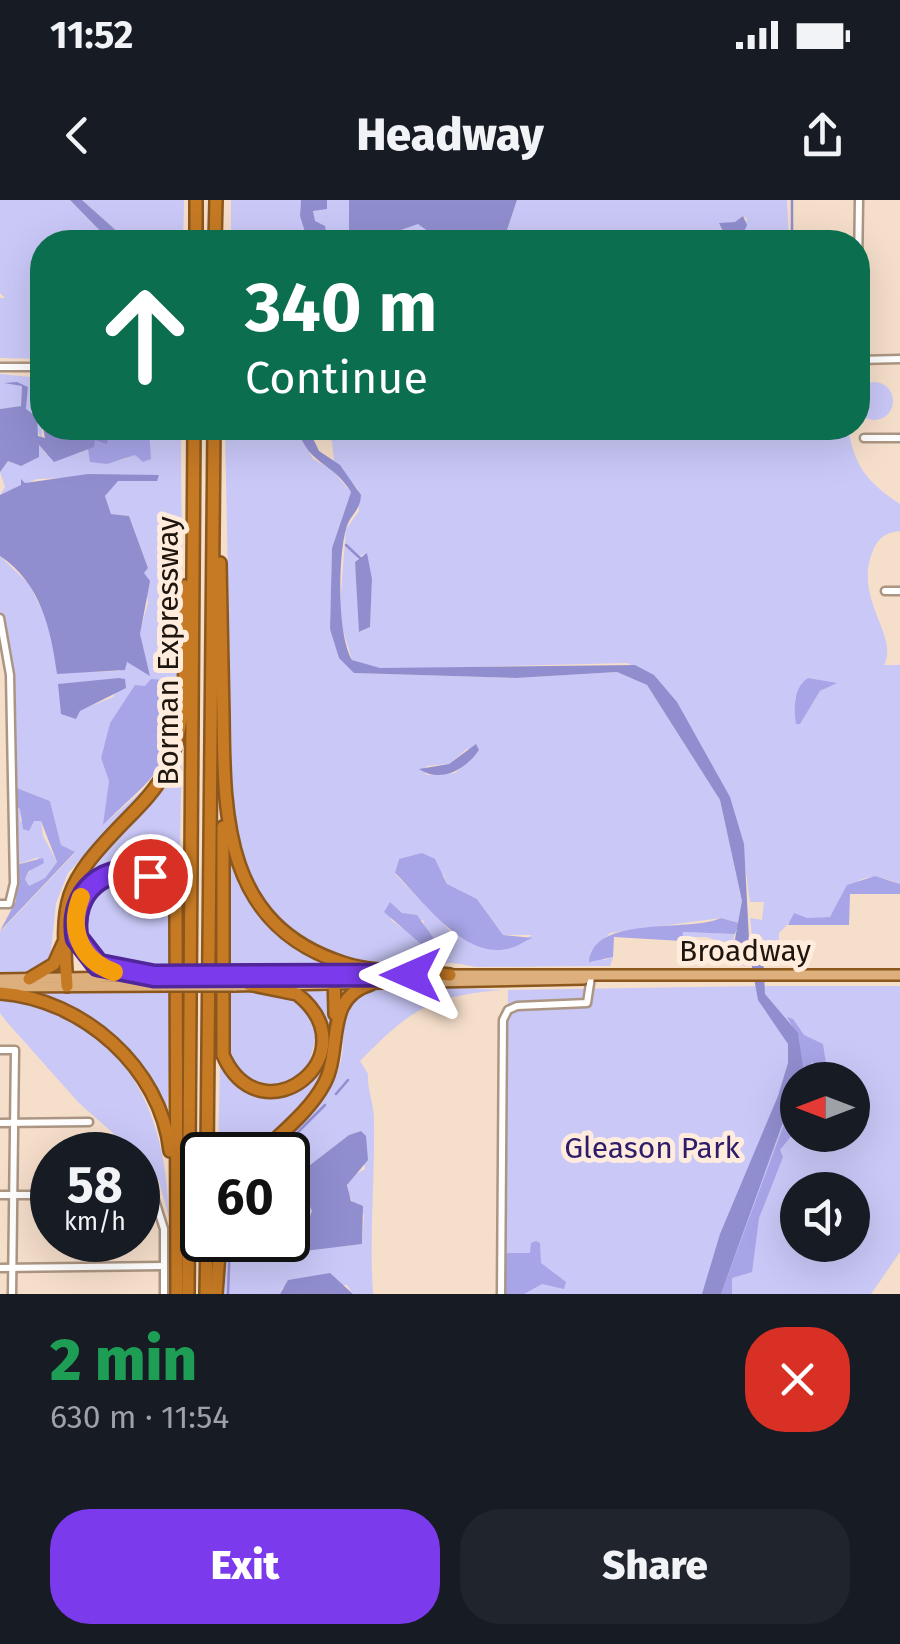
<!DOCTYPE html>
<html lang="en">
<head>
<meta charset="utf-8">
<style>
  :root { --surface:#171b24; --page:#20242c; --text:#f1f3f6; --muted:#9ea1a6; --accent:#7c3aed }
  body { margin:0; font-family:"Fira Sans",sans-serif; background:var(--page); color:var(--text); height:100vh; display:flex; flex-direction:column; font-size:38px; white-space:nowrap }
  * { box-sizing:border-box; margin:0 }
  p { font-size:32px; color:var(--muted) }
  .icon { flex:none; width:55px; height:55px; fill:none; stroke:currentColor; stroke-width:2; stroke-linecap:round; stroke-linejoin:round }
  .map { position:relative; height:1094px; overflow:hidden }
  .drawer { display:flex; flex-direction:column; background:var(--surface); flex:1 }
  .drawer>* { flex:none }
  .guide { position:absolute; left:30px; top:30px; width:840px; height:210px; border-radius:40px; box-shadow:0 10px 40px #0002; background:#0b6e4f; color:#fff; overflow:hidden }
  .needle { width:65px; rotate:270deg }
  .buttons { position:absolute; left:780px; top:862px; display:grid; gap:20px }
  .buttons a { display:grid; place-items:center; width:90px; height:90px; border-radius:50%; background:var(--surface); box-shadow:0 10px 40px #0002; font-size:50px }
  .speed { position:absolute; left:30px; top:932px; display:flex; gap:20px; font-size:50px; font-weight:700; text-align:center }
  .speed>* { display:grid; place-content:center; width:130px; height:130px; border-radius:50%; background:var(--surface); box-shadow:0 10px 40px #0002; line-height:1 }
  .speed small { font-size:25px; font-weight:400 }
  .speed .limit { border:5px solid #111; border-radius:15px; background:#fff; color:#111 }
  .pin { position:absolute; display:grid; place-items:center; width:85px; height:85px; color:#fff; margin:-42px; border:5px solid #fff; border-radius:50%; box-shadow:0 2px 10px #0007 }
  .me { position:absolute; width:110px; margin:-55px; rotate:270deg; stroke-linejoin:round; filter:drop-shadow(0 0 8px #0008) }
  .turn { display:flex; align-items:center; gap:35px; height:210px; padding:0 50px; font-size:45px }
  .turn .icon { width:130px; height:130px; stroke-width:2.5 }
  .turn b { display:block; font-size:70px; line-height:85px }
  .round { display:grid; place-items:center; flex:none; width:105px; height:105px; border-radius:40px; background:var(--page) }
  .head { display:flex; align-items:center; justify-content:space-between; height:170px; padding:0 50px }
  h1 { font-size:60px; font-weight:800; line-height:75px; color:#1e9e55 }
  .action { display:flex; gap:20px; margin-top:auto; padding:20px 50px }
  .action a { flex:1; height:115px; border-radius:40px; background:var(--accent); color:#fff; font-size:40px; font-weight:800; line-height:115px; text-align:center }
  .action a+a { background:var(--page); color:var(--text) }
  .status { display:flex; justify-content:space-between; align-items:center; height:70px; padding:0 50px; background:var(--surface); direction:ltr }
  .status svg { height:28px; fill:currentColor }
  header { display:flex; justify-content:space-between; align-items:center; height:130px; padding:0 50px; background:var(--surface); font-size:45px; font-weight:800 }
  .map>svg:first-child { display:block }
</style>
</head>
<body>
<div class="status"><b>11:52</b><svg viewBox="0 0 49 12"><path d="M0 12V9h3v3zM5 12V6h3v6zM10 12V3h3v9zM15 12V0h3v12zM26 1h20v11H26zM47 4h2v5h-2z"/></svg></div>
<header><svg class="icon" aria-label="back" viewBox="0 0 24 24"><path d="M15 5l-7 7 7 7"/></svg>Headway<svg class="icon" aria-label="share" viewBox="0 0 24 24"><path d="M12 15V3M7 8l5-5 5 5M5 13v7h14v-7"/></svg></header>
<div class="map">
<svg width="900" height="1094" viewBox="0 0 900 1094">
  <rect width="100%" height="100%" fill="#f5deca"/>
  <g fill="#c9c8f7" fill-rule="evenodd">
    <path d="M0,0H70L111,42H42V159L0,158V98H5L0,93Z"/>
    <path d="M82,0H184L183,42H129Z"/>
    <path d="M231,0H301L300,16L320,42H231Z"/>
    <path d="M327,0H349V42H328L330,38L314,21L313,11L326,8Z"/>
    <path d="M517,0H787L789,42H503ZM743,16L747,19L737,40L725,36L719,24L736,22Z"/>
    <path d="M418,23L443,42H396L401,30Z"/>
    <path d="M0,174L31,177L36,182L42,177V240L26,209L28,187L7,183L22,186L21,206L0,209Z"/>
    <circle cx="874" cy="201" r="19"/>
    <path d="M149,228H181C180,327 189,455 167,550V482L129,495L110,523L101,558L109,581L104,624L151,583L68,673L56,703L50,760L34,771L0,774V732L75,653L61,645L50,601L14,587L13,481L0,410V356L29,384L51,428L84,472L120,471L127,462L150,475L139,434L148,403L144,373L148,368L129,316L111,314L105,296L117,281H156L158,275L37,279L0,295L5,287L0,272L8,261L21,266L39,245L46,254L80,253L86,247L92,252L90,261C123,259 124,266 152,239ZM124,479L113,497L68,515L59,484Z"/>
    <path d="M225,228H297L313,259L331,269L351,292L332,348L330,429L354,473L516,478L617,472L647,485L720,600L742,701L739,723L721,718L610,733L590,752L604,760L613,757L610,766C567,766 524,767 481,767C471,767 460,763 450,763C332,769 268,748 233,625ZM467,549L479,550L455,573L427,575L423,571L427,566L449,564ZM399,659L444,675L447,684L477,699L503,735H532L511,748L454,735L395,674ZM390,702L402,713L424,721L422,742L391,720Z"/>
    <path d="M308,228H848C854,266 868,283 900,304V331C888,332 880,336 874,348C851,398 900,435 884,465H900V684C858,666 851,685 830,717L792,720L779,733V764L769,760L770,766H761L765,753L762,737L752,735L750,718L762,720L764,702H750C741,625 734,608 696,542C674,504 670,482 627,463L397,469L366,467L352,460L339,417L346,329L359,311L358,289L334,261L332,241L317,236L314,240ZM363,354L372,379L370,427L360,432L355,362ZM815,479L834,484L820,491L800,524L795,498Z"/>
    <path d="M182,546L179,691C168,688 160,674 147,669C91,648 72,697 70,739C57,671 131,636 163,587C171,574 174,557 182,546Z"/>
    <path d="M14,604L21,609L20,621H41L43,636L57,662L45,678L29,686L25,679L39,657L16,665Z"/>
    <path d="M229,660C235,670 239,683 246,695C272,740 308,750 350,770L226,769Z"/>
    <path d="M118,677C176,674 172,727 172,770C154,770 125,775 109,766C68,742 75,691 118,677Z"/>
    <path d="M682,732L735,734L733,739H739L752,766L730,765L735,746L706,737H682Z"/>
    <path d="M762,786H900V1052L871,1094H506L508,790ZM798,880H852V935H798ZM798,990H852V1045H798Z"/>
    <path d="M292,787L329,792C334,884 311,893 251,955H218L220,865C266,937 361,871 321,810C310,793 302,795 292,787Z"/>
    <path d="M441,787L502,790C430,796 410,810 360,861L368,874C367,890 374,903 374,920C375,978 369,1036 373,1094H353L347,1085L282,1088L280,1094H224L226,1040H288V955H270C295,930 326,905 338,870C345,853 342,834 345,816C351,777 412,788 441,787ZM361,931L365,969L349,978C345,995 353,1003 364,1015L362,1044L296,1051L312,1011L300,989L301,972L349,935Z"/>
    <path d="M4,790L172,792L167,917C124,847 93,798 4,790Z"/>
    <path d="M227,792L280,793L298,798L317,835L307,870C284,890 264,886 239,873L227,847Z"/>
    <path d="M0,797C119,817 166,901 169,1018L159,981L138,955L79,903L6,821L0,813Z"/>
  </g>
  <g fill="#a7a4e8">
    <path d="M109,228H149L151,259L143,262L135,255L107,264L90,262L88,249L93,247L94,238Z"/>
    <path d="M808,478L837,483L820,491L800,524H796C794,508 793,488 808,478Z"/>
    <path d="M151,479L164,480L169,486C169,576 162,567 103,625L109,581L101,558L110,523L135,485L145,486Z"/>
    <path d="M14,587L50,601L61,645L75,652L0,731L16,701V665L43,658L44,663L29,671L25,679L29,686L45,678L57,662L41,621H34L29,631L23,629L20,609L14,604Z"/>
    <path d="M422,653L435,659L447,684L477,699L503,735L533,738C525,740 519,746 511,748C465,762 423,700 395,673L399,659Z"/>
    <path d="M875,676L900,684V694H850L849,725H788L794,713L807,718L830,717L847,685Z"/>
    <path d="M390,702L402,713L417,715L437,743L428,750L384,712Z"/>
    <path d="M721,718L739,723L735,734L683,732L682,741L614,737L613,757L589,762C593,714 688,733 721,718Z"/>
    <path d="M787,817L793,819L804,835L823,844L826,864L820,867L811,862L816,880H801L799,838Z"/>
    <path d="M797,889V929L780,950L783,957L759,1018L752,1072L732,1078V1094H721Z"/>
    <path d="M536,1041L540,1043L541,1063L566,1082L564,1089L542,1084L524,1094H506V1053H530L531,1043Z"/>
  </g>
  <g fill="#918ed0">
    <path d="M70,0H82L129,42H111Z"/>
    <path d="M301,0H327V9L313,11L315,21L325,26L328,42L307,38L300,16Z"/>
    <path d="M349,0H517L503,42H443L418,24L401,30L396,42H349Z"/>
    <path d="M743,16L747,25L740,42L725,36L719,23L735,22Z"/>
    <path d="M17,182L28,187L26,209L37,217L38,236L45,238L43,228H109L107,244L95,240L94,247L54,262L39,245V257L21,266L8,261L0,272V209L21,206L22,186L4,183Z"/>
    <path d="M297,228H308L319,251L340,265L361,295C360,312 350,314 346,329C338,358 337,435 352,460L380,468L635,465L654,475L677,502L730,597L744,644L749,739L763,754L765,794L798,833L803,867L721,1094H702L720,1034L778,896L788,863V844L758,800L750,756L735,739L742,701L720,600L647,485L617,472L516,478L354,473L339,458L330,429L332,348L351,292C332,261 309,266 297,228Z"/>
    <path d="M88,274L159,275L157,281H118L105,296L111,314L129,316L148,368L144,373L150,381L140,434L150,476L127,462L125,470L57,474C51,430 41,383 0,356V295L21,285V279L25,283Z"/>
    <path d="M367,353L372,379L370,427L359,432L355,362Z"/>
    <path d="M119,478L125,479L126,488L80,511L76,519L61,514L58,484Z"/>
    <path d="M476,544L479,550C466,569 441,584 419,569L449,564Z"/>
    <path d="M361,931L366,936L368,960L347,985L351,1001L363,1006L362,1044L296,1052L312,1011L297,980L301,972L349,935Z"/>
    <path d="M330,1073L353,1094H280L288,1080Z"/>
  </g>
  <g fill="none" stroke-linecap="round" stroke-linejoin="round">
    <g stroke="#918ed0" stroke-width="2.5">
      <path d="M792,0V42"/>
      <path d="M346,345L361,359"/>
      <path d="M336,894L348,880"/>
      <path d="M275,955L325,905"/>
      <path d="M228,1094L230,1040"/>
    </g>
    <defs>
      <g id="minor">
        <path d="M858,72L859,0"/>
        <path d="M858,160L900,159"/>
        <path d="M0,167H42"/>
        <path d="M864,238H900"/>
        <path d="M885,391H900"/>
        <path d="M0,418L10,475L14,683L9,704H0"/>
        <path d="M0,850H15L12,1094"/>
        <path d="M0,923L89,922"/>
        <path d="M138,994H153L164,1029V1094"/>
        <path d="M0,995H52"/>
        <path d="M0,1068L164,1066"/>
        <path d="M501,1094L503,820L508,810L517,806L587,803L591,777"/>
      </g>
      <g id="major">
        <path d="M234,775H387"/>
        <path d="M448,775H900"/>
        <path d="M0,779L127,777"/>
        <path d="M234,786L584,779"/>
        <path d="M0,787L165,786"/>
      </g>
      <g id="highway">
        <path d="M196,42V0"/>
        <path d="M215,42L216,0"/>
        <path d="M220,363C221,414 222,465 223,516C224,620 225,725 343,763C377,774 415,770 450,775"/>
        <path d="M223,627V855C262,942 373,854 297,794L248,784"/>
        <path d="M154,776L108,770L82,748C50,680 144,636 176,707L177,1094"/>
        <path d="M334,776L335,814"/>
        <path d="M29,779L54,764L63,744"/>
        <path d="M67,786C61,698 62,686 124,622C140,606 157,589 167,568C192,516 183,443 185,386"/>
        <path d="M0,793C83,799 161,868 170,951"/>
        <path d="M207,955L214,228"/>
        <path d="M259,955C281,933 309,912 324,884C343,849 323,798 371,784"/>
        <path d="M188,1094L194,228"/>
        <path d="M206,1094L207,1040"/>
        <path d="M216,1094L220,1040"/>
      </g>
    </defs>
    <use href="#minor" stroke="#ac9683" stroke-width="11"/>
    <use href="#major" stroke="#8b571c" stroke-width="14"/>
    <use href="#highway" stroke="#8b571c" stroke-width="16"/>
    <use href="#minor" stroke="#fff" stroke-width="6"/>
    <use href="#major" stroke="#ddaf7c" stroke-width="9"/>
    <use href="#highway" stroke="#c67a24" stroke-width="11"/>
    <defs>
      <g id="major-bridge">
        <path d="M165,776L234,775"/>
        <path d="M165,786H234"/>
      </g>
    </defs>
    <use href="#major-bridge" stroke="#8b571c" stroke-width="14" stroke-linecap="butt"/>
    <use href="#major-bridge" stroke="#ddaf7c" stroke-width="9"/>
  </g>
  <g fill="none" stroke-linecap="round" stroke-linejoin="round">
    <defs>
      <path id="route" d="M150,676C106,660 69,691 77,738L98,765L154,776L411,775"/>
    </defs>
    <use href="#route" stroke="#51269a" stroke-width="25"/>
    <use href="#route" stroke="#7c3aed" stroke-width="18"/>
    <path stroke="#f59e0b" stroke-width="18" d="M81,697C68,729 80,760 114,772"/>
  </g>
  <g text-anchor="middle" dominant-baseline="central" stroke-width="10" stroke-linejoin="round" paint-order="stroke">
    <g font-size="30" fill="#1d150e" stroke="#ffecdc">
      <text transform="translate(168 451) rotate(-90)">Borman Expressway</text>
      <text x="745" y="751">Broadway</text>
    </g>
    <g font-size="30" fill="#2d1d6a" stroke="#ffecdc">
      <text x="652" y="948">Gleason Park</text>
    </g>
  </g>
</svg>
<div class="buttons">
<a><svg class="needle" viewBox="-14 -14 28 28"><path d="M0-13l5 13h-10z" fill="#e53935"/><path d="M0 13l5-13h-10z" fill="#9ea1a6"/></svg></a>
<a><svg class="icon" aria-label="sound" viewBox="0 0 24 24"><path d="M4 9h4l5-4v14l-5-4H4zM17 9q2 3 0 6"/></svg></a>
</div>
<div class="speed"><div>58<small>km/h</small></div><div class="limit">60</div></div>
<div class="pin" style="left:150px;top:676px;background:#d93025"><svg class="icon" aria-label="arrive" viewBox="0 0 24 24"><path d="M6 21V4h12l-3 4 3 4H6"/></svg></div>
<svg class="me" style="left:411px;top:775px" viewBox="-20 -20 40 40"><path d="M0-17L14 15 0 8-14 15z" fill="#7c3aed" stroke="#fff" stroke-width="4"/></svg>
<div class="guide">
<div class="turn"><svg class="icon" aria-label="ahead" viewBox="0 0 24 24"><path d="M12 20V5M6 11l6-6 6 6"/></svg><div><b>340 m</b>Continue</div></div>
</div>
</div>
<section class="drawer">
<div class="head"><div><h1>2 min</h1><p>630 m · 11:54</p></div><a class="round" style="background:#d93025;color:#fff"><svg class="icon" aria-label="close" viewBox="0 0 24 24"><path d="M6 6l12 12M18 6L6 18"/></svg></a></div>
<div class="action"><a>Exit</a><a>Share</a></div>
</section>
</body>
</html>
